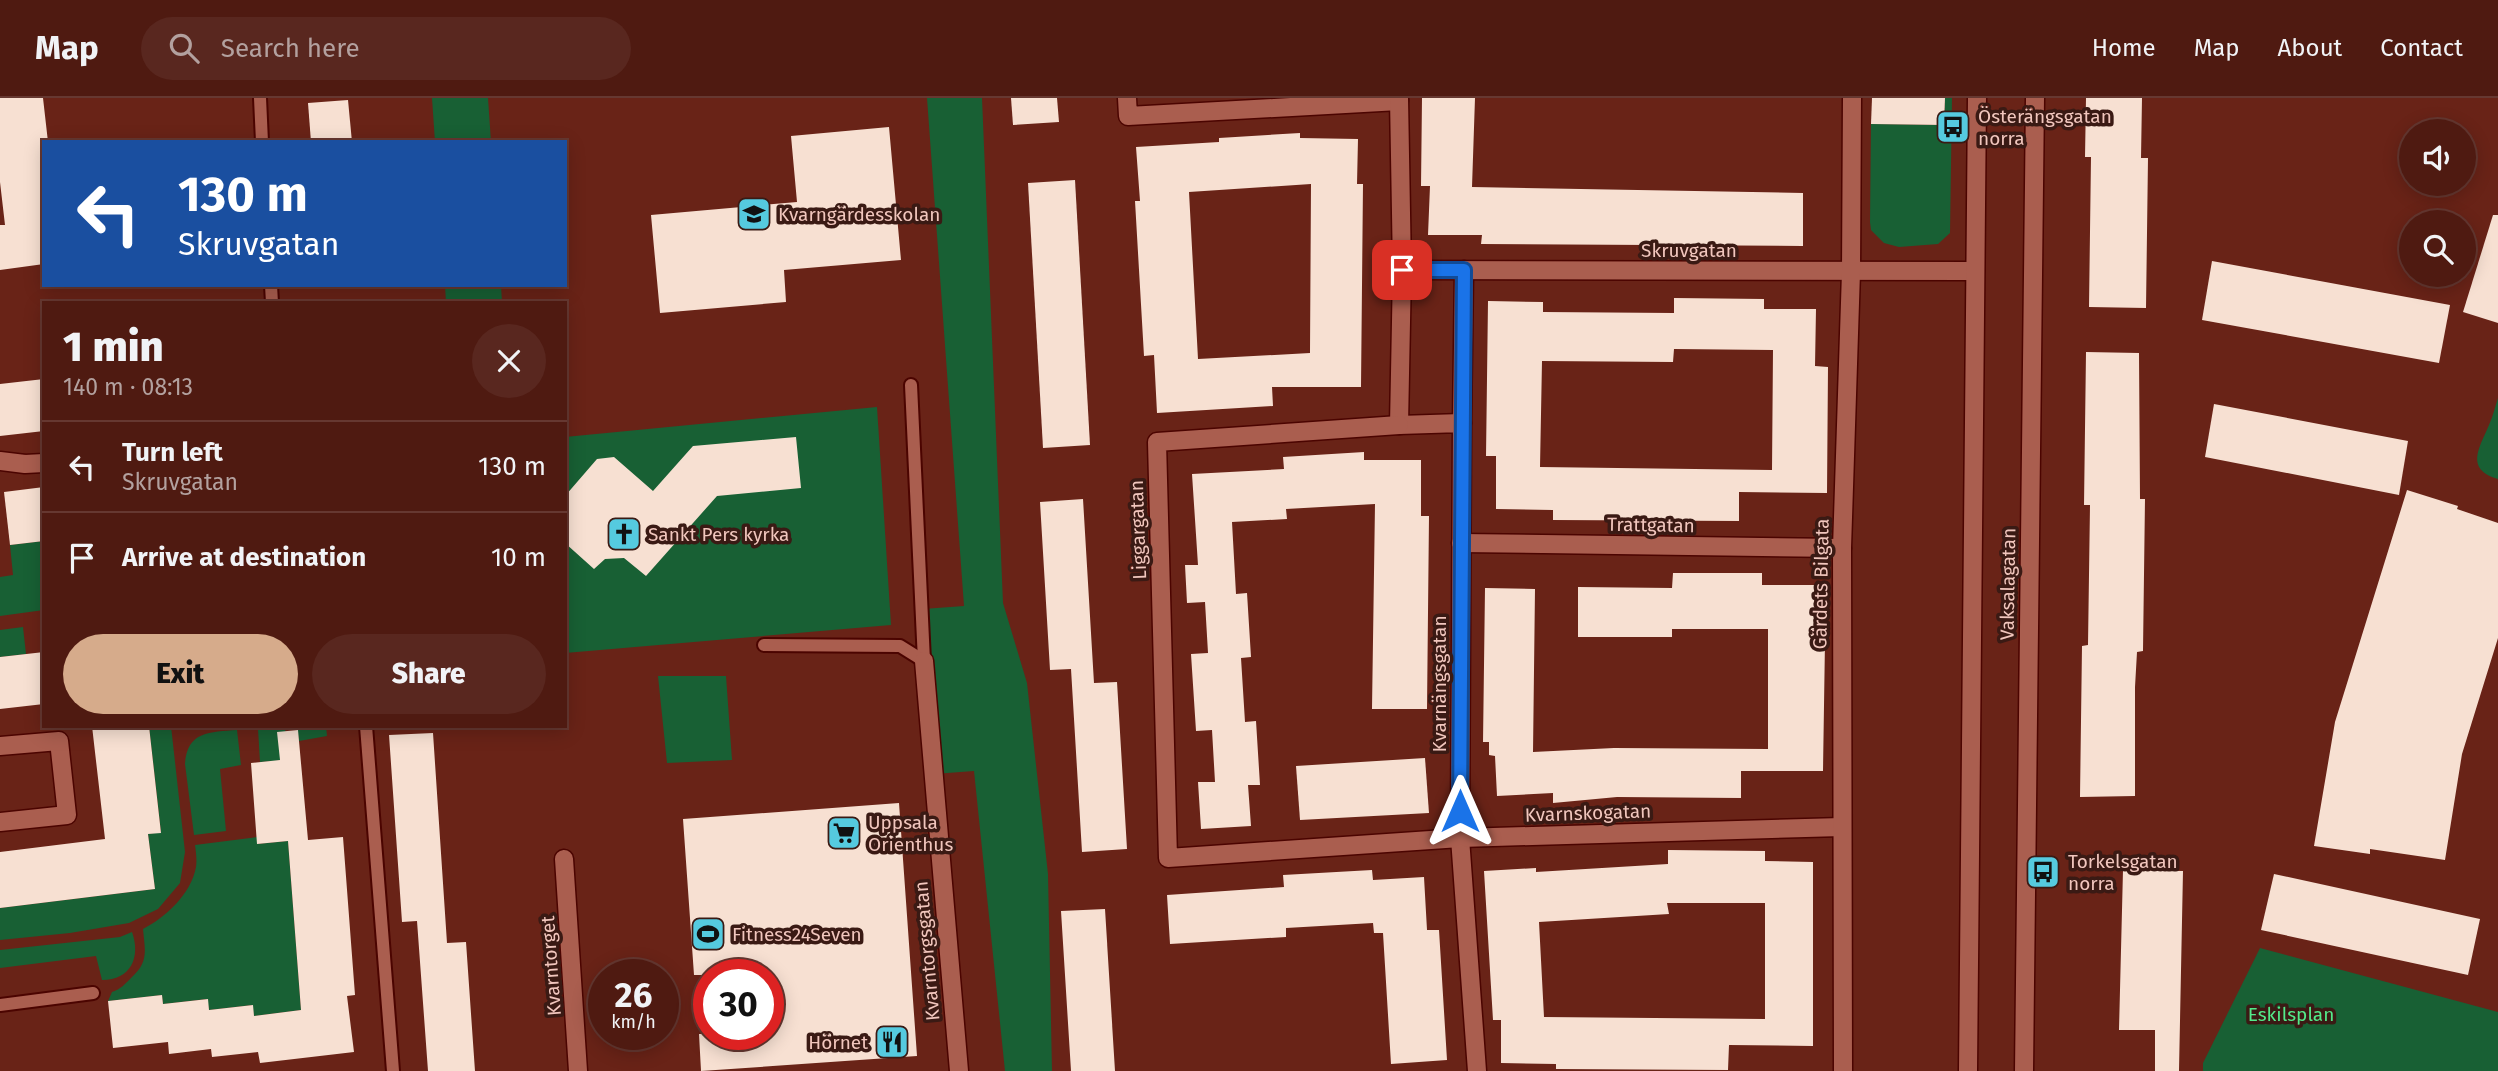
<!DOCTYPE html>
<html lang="en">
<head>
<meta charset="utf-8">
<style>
  :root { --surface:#4f1a11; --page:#59271f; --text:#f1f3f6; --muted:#b3a19f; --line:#663831; --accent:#d6ab8b }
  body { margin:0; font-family:"Fira Sans",sans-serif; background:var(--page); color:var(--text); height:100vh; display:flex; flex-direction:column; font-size:26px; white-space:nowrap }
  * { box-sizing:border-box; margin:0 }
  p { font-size:23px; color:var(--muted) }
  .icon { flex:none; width:38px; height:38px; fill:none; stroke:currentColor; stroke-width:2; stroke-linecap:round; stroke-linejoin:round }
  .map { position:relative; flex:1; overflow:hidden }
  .sheet { position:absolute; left:42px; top:203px; width:525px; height:427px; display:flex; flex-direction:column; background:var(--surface); border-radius:0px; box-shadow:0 4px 18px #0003,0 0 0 2px var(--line) }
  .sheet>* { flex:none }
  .hud { position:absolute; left:42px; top:42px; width:525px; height:147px; border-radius:0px; box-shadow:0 4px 18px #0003,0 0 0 2px var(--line); background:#1a4fa0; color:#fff; overflow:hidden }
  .tools { position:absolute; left:2399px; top:21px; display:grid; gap:14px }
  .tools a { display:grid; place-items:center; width:77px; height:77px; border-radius:50%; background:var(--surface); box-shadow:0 4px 18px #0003,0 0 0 2px var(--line); font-size:35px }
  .speed { position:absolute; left:588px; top:861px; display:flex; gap:14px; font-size:35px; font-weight:700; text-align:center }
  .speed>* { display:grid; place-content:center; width:91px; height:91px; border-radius:50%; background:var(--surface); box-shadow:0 4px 18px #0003,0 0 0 2px var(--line); line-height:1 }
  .speed small { font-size:18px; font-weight:400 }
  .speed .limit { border:10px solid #d22; background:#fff; color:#111 }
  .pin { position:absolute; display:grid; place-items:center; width:60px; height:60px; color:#fff; margin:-30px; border-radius:14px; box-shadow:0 4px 10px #0006 }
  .me { position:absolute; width:77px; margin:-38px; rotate:0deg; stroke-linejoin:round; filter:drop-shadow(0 0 5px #0008) }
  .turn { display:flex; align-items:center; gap:24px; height:147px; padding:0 21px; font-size:32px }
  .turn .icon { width:91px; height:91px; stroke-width:2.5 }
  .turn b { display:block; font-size:49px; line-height:60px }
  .round { display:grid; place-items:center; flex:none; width:74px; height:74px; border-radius:37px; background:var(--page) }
  .overview { display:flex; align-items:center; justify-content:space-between; height:119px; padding:0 21px }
  h1 { font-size:42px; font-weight:800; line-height:52px }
  .button { display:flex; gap:14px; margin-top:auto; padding:14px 21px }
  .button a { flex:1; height:80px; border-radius:42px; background:var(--accent); color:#111; font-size:28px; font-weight:800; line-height:80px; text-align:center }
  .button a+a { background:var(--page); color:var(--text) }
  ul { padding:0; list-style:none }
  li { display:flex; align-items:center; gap:21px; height:91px; padding:0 21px; border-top:2px solid var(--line) }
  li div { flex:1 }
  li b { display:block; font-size:26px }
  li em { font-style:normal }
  header { display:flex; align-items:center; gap:42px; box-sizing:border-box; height:98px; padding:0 35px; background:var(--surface); border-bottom:2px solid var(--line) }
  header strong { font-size:33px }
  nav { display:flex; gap:38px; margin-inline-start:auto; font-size:24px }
  .search { width:490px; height:63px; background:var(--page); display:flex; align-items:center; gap:18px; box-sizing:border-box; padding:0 24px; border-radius:38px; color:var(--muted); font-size:26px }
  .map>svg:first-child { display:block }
</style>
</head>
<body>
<header>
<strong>Map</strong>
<div class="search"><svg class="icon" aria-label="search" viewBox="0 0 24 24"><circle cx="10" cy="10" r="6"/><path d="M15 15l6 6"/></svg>Search here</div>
<nav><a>Home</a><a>Map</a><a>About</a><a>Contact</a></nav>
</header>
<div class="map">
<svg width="2498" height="973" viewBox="0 0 2498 973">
  <rect width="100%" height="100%" fill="#692317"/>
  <g fill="#186034">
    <path d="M432,0H488L491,44H435Z"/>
    <path d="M927,0H982L1003,505L1027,585L1048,776L1052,973H1005L974,673L934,676L923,511L964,508Z"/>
    <path d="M1945,0H1952L1950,135L1938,146L1899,149L1884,145L1871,132L1870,124L1871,26L1944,27Z"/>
    <path d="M445,187H501L502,205H446Z"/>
    <path d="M2498,300V381C2464,371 2480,349 2489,327C2493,318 2495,309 2498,300Z"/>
    <path d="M877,309L891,527L565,555V339Z"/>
    <path d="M44,443V512L0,518V479L13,477L10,447Z"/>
    <path d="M23,529L26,556L0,559V532Z"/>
    <path d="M658,578H726L732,662L667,665Z"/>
    <path d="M149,628H171L185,754L180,785L158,811L129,825L70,835L0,842V810L155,791L148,736L161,734Z"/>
    <path d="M326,628L327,638L299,643L297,629Z"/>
    <path d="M285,629L288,662L260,664L258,631Z"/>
    <path d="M237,632L241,667L220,671L226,733L194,737L185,666C187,633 210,634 237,632Z"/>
    <path d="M257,739V746L288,743L301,912L254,918L252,907L209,912L207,901L163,906L162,897L108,903L112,894C121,891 125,886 131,880C149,864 145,853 143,831C166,819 191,796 196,769C197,762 196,754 195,747Z"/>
    <path d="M132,834C141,859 131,882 102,882L96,858L0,870V852L120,839Z"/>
    <path d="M2260,850L2498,914V973H2203V965Z"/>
  </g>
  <g fill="#f7e0d2" fill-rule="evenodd">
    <path d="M0,0H43L48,44H44V166L0,172V127H5L0,84Z"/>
    <path d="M1011,0H1057L1059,24L1013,27Z"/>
    <path d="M1422,0H1475L1472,89L1803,95V148L1481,146L1482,137H1428L1430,88H1421Z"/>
    <path d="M1872,0H1945L1944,27L1871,26Z"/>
    <path d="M2086,0H2142L2141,60H2148L2146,210L2089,209L2091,59H2085Z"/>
    <path d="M348,2L352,44H311L308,5Z"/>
    <path d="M889,29L901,162L784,172L786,204L660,215L651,117L797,104L791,38Z"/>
    <path d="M1300,35V40L1358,41L1357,86H1363L1361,289H1272L1273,308L1157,315L1154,257L1144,258L1135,103H1140L1136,49L1219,44V40ZM1311,86L1310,255L1198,261L1189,94Z"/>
    <path d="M1075,82L1090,347L1043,350L1028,85Z"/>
    <path d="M2493,117H2498V225L2463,214Z"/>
    <path d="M2212,163L2450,207L2439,265L2202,222Z"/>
    <path d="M1674,200L1764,201V211H1816L1815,268L1828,269L1827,395L1739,394V423L1553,422V412L1496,411V358H1486L1488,203L1543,204V214L1674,215ZM1674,251L1773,252L1772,372L1540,369L1542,263L1673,264Z"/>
    <path d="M2086,254L2139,255L2140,401H2145L2143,553L2137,554L2135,589V698L2080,699L2082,548L2088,547L2090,407H2084Z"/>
    <path d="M44,281V333L0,338V286Z"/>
    <path d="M2214,306L2408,343L2399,397L2205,359Z"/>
    <path d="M796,339L801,390L717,398L646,478L624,460L605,461L594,471L565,445V398L597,361L614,359L653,393L693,348Z"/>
    <path d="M1364,354V362H1421V418H1429L1427,611H1372L1375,406L1286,411L1287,421L1232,424L1236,496L1247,495L1251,559L1241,560L1245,624L1256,623L1260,687H1248L1251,728L1201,731L1198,684H1215L1212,632L1196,633L1191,556L1208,555L1205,504L1187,505L1185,467H1198L1192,376L1284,371L1283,359Z"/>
    <path d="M44,389V443L10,447L4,394Z"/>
    <path d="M2407,392L2458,408L2457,411L2498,425V540L2462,656L2445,762L2370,751V756L2314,748L2335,624Z"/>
    <path d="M1083,401L1094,585L1117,584L1127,751L1082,754L1071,571L1050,572L1040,404Z"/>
    <path d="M1673,475H1762V487H1816L1815,543H1825L1823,673H1741V700L1617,699L1553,705V695L1497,698L1495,658L1489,657V644H1483L1485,490L1535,491L1533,654L1614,650L1768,651V531H1672V539H1578V489L1672,490Z"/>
    <path d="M44,554V606L0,611V559Z"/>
    <path d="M92,628H149L161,735L148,736L155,791L0,810V754L105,741Z"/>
    <path d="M298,632L308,742L343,739L355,897L347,898L354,954L260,965L258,954L212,959L211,951L169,956L168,944L113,950L108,903L162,897L163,906L208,901L209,912L253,907L254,918L301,912L288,743L257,746L251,665L280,662L277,634Z"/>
    <path d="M433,635L447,845L466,844L475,973H428L417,823L402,824L389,637Z"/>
    <path d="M1425,660L1429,715L1300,722L1296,668Z"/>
    <path d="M899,705L917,958L701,973L699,936H768V877H694L683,721Z"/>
    <path d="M1668,752L1765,753V763L1813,764V948L1729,947L1728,972L1556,971V966L1501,965V922H1493L1484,773L1536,770V774L1668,766ZM1667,805H1765V921L1544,919L1539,824L1669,816Z"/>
    <path d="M1372,772L1373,782L1424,779L1427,832H1439L1447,962L1391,966L1383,835H1374L1373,825L1286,830V839L1170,846L1167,797L1284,789L1283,777Z"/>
    <path d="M2123,772L2183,773L2179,973H2155V932H2119Z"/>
    <path d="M2274,776L2480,821L2468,877L2261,832Z"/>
    <path d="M1105,811L1115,973H1071L1061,813Z"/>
  </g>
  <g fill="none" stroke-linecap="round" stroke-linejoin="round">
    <defs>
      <g id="service">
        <path d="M260,0L262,44"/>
        <path d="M271,187L272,205"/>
        <path d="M911,287L924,563"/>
        <path d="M764,547L900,548L924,563"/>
        <path d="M366,628L393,973"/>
        <path d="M0,907L93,895"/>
      </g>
      <g id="minor">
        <path d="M1127,0L1128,18L1399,3"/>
        <path d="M1399,0L1402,172L1399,327L1462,325L1460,740L1477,973"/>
        <path d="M1402,172L1975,173"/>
        <path d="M1462,325L1464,172"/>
        <path d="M1399,327L1157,344L1168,760L1460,740L1842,729"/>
        <path d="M0,363L25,366L44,365"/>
        <path d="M1461,445L1842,450"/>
        <path d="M924,563L959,973"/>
        <path d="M0,648L59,643L67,717L0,724"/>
        <path d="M564,761L578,973"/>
        <path d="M1843,973L1842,450L1851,174L1852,0"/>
      </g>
      <g id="secondary">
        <path d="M1968,973L1977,0"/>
        <path d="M2024,973L2035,0"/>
      </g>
    </defs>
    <use href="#service" stroke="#4b0400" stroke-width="16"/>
    <use href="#minor" stroke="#4b0400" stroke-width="21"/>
    <use href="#secondary" stroke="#4b0400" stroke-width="21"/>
    <use href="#service" stroke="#aa5e4f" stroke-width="12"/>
    <use href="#minor" stroke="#aa5e4f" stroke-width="18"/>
    <use href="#secondary" stroke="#aa5e4f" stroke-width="18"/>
  </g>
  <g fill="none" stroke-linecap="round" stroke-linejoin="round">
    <defs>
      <path id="route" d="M1402,172H1464L1460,713"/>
    </defs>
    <use href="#route" stroke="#114b97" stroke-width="18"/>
    <use href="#route" stroke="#1a73e8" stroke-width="12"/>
  </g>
  <defs>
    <symbol id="bus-square" viewBox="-11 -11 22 22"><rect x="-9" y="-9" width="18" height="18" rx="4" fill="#55cadf" stroke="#3a1a14"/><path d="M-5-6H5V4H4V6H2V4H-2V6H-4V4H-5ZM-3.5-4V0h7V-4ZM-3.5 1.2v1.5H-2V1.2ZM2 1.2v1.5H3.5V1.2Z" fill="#111"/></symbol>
    <symbol id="school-square" viewBox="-11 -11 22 22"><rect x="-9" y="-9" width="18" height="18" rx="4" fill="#55cadf" stroke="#3a1a14"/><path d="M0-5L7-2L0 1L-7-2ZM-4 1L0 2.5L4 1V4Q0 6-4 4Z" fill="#111"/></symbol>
    <symbol id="church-square" viewBox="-11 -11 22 22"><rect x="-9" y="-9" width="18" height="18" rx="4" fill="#55cadf" stroke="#3a1a14"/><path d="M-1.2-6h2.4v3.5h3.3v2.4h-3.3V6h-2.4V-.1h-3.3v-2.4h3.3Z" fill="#111"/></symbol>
    <symbol id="supermarket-square" viewBox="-11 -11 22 22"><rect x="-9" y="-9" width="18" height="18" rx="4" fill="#55cadf" stroke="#3a1a14"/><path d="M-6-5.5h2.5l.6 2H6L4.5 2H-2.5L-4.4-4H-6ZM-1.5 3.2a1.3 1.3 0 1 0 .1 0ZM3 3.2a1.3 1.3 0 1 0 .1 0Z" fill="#111"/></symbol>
    <symbol id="stadium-square" viewBox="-11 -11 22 22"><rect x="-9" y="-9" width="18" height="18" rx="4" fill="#55cadf" stroke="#3a1a14"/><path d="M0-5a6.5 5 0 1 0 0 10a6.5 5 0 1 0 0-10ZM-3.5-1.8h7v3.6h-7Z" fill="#111"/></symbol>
    <symbol id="restaurant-square" viewBox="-11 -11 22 22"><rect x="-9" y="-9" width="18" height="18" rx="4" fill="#55cadf" stroke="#3a1a14"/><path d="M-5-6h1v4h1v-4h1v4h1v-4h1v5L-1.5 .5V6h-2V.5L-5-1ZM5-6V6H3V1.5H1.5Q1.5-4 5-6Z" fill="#111"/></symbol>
  </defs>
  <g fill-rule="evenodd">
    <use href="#bus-square" x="1934" y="10" width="38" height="38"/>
    <use href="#school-square" x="735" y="97" width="38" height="38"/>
    <use href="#church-square" x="605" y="417" width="38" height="38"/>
    <use href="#supermarket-square" x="825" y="716" width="38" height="38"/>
    <use href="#bus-square" x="2024" y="755" width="38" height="38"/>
    <use href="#stadium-square" x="689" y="817" width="38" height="38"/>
    <use href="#restaurant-square" x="873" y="925" width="38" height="38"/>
  </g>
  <g text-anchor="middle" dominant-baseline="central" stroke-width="7" stroke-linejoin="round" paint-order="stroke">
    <g font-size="19" fill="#f1c6bd" stroke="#3a1a14" text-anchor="start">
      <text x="1978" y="18">Österängsgatan<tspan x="1978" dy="22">norra</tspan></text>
      <text x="778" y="116">Kvarngärdesskolan</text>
      <text x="648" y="436">Sankt Pers kyrka</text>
      <text x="868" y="724">Uppsala<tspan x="868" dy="22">Orienthus</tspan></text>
      <text x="2068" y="763">Torkelsgatan<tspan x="2068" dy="22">norra</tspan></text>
      <text x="732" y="836">Fitness24Seven</text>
      <text x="868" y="944" text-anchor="end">Hörnet</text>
    </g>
    <g font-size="19" fill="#f1c6bd" stroke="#3a1a14">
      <text x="1689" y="152">Skruvgatan</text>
      <text transform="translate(1651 427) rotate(1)">Trattgatan</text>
      <text transform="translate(1138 432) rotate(-92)">Liggargatan</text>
      <text transform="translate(1821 486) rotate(-89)">Gärdets Bilgata</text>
      <text transform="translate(2008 486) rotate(-89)">Vaksalagatan</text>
      <text transform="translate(1439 586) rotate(-90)">Kvarnängsgatan</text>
      <text transform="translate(1588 715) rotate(-2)">Kvarnskogatan</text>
      <text transform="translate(927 853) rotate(-95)">Kvarntorgsgatan</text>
      <text transform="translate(551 868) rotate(-94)">Kvarntorget</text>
    </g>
    <g font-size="19" fill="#53ea8a" stroke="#3a1a14">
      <text x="2291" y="916">Eskilsplan</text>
    </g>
  </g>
</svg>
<div class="tools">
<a><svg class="icon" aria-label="sound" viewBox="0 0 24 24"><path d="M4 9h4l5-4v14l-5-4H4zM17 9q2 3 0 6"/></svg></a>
<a><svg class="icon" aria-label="search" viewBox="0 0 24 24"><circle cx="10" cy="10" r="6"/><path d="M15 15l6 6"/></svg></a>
</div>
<div class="speed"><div>26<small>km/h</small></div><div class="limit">30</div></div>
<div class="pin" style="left:1402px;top:172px;background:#d93025"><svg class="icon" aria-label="arrive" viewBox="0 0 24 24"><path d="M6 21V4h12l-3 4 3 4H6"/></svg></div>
<svg class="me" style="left:1460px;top:713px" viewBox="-20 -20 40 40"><path d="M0-17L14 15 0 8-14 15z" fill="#1a73e8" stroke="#fff" stroke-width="4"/></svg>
<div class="hud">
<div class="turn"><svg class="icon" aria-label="left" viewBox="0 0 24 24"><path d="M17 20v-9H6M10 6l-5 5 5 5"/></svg><div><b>130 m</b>Skruvgatan</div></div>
</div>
<section class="sheet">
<div class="overview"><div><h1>1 min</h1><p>140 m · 08:13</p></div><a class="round"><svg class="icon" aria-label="close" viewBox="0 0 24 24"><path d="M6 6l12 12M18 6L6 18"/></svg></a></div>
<ul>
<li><svg class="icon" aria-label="left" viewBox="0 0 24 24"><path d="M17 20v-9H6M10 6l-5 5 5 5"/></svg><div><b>Turn left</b><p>Skruvgatan</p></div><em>130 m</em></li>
<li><svg class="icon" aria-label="arrive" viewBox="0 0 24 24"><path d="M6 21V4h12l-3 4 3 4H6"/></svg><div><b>Arrive at destination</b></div><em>10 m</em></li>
</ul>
<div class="button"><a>Exit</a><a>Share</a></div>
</section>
</div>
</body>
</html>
